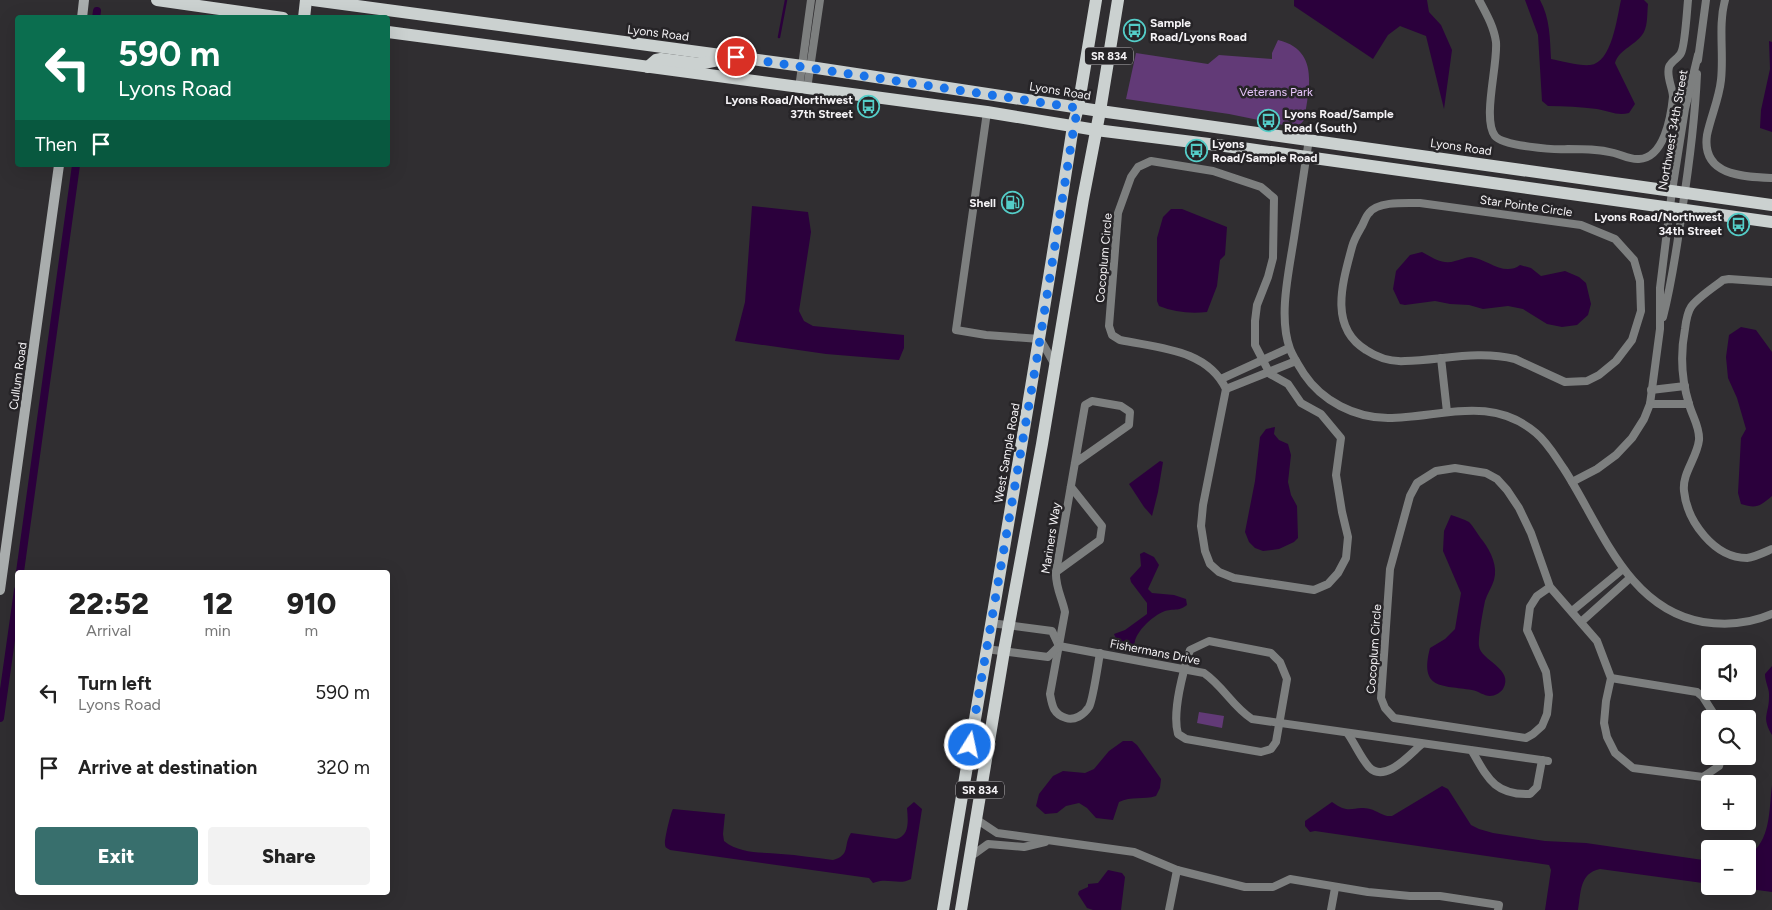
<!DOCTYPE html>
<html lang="en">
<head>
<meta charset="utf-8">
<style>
  :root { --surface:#fff; --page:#f2f2f2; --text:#222; --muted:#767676; --accent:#386f6d }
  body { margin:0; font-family:Figtree,sans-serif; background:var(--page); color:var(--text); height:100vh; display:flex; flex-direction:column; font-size:19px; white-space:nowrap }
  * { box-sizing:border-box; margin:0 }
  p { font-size:16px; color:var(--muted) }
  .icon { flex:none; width:28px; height:28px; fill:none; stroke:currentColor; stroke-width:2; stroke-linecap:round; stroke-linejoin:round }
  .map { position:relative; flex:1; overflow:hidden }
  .drawer { position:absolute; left:15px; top:570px; width:375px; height:325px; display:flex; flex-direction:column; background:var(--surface); border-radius:5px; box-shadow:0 5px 20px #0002 }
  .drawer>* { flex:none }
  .top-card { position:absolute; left:15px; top:15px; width:375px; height:152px; border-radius:5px; box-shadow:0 5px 20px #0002; background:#0b6e4f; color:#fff; overflow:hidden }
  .buttons { position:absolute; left:1701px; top:645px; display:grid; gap:10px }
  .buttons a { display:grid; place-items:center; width:55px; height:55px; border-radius:5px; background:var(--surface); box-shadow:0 5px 20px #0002; font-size:25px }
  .pin { position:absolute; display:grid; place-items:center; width:42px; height:42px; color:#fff; margin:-21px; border:2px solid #fff; border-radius:50%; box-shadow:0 1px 5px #0007 }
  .me { position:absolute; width:55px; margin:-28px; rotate:10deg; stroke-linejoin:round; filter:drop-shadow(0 0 4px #0008) }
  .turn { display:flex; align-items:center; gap:18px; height:105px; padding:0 20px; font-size:22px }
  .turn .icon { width:65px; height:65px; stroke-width:2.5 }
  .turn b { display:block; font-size:35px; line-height:42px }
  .then { display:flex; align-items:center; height:48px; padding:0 20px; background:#0003; gap:10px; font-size:19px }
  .eta { display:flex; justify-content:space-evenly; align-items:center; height:85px; text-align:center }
  .eta b { font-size:30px; font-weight:800; line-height:35px }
  .button { display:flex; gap:10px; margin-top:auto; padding:10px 20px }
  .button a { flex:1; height:58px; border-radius:5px; background:var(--accent); color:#fff; font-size:20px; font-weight:800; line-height:58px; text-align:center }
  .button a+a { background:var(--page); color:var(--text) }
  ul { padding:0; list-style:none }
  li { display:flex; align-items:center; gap:15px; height:75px; padding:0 20px }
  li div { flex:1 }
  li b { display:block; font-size:19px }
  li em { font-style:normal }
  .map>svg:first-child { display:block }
</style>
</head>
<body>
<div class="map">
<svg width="1772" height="910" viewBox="0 0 1772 910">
  <rect width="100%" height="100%" fill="#302e31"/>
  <g fill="#623a77">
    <path d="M1278,40C1320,50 1309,89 1304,120L1299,126L1293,127L1229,114L1126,99L1136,53L1208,64L1219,55L1272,59V53Z"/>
    <path d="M1199,712L1224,716L1222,728L1197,723Z"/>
  </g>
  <g fill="#2b003c">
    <path d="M1294,0H1427L1429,12L1441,25L1452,50L1444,109L1426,36L1400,26L1388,35L1373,59L1294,6Z"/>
    <path d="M1525,0H1540C1550,18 1550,39 1551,59C1561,61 1580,66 1590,65C1612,63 1617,17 1621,0H1644L1648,4C1647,12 1648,24 1644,32C1637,45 1619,49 1615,63L1635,104L1629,113C1617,116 1609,111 1597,109C1581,107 1564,106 1548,106L1542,101L1538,35Z"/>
    <path d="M1769,41L1772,42V132L1760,128L1761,110L1770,69Z"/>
    <path d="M752,206L808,212L811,232L799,311L804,321L813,326L904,335V348L899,360L826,354L735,341L745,302Z"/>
    <path d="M1171,209H1182L1227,227L1225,255L1220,260L1217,286L1207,312C1190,314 1174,312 1159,306L1157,301V238L1163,217Z"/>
    <path d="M1422,252C1433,258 1443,265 1455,261C1460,260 1466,257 1471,257C1487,259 1504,277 1520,265L1531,268L1541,276L1565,271L1579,277L1586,283L1591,304L1588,315L1577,325L1562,327L1547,324L1523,309L1508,306L1483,309L1469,305L1450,304L1435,301L1405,305L1400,304L1393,289L1396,271L1410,255Z"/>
    <path d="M1741,327L1756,330L1772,352V496C1760,506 1757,509 1741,504L1738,493L1741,438L1746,429L1737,398L1728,378L1726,357L1729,335Z"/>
    <path d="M1275,427L1274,434L1279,440L1288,444L1291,455L1288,482L1291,495L1297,506L1298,538L1294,542L1279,549L1263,551L1255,548L1249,542L1245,532L1255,481L1260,437L1266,429Z"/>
    <path d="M1160,461L1163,462L1158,492L1152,516L1144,507L1129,484Z"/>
    <path d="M1451,515C1457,517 1464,519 1469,522C1474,527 1478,535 1483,541C1491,552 1498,566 1494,580C1492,587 1487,594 1485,601C1483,611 1478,637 1479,646C1480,660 1515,669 1503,689C1500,693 1495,696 1490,696C1484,696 1478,691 1472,690C1442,685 1419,690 1430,648L1445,639L1455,629L1461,593L1443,551L1444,531Z"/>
    <path d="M1144,552L1154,557L1159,565L1148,589L1152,593L1174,595L1186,599L1187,605C1177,612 1176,608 1165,611C1153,615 1131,635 1135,648L1132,650C1122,647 1118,644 1114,634L1125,630L1147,614V603L1131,582L1130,578L1141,566L1140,554Z"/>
    <path d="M1772,666V735C1761,716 1769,715 1769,697C1770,689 1765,683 1765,674Z"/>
    <path d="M1123,741H1132L1137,745L1161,779L1160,788L1156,796C1144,800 1131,796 1119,802L1113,820L1096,818L1087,808L1079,803L1066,806L1057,813L1045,814L1036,806L1039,794L1053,776L1063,771L1085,773L1094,769L1109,751Z"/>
    <path d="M1772,785V892L1728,886H1748V856C1771,841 1769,810 1772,785Z"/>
    <path d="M1442,786L1448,789L1471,825L1479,829L1493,833L1545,841L1586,843L1710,861V884L1600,869C1579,873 1581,894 1578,910H1545L1551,870L1549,865L1315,831L1310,832L1305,826V821L1332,802C1352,816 1351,805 1370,809C1378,811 1383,817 1392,816Z"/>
    <path d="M914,802L922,809L911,879C899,886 888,877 873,883L869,878L670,850C667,848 665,848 665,844C664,841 671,811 673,809L725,814L723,834L724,841C740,854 761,852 781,854C798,855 816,858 833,860C851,855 843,845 851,833L896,839C910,836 908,820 907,808Z"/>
    <path d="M1108,870L1122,873L1125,877L1121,910H1093L1087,908L1078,894L1079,891L1088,887V884L1098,883Z"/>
  </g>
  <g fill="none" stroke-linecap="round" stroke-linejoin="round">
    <path stroke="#2b003c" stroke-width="2.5" d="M779,37L786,0"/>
    <g stroke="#2b003c" stroke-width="8">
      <path d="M96,18L97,11"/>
      <path d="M20,572L76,165"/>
      <path d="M0,718L18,590"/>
    </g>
    <g stroke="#7d7f7f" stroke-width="8">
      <path d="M1479,0C1486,13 1494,27 1496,42C1498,65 1482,119 1495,136C1503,146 1554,150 1568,149C1584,149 1599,149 1614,153C1622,155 1631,160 1639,159C1664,158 1671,117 1673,97C1673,88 1666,77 1669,67C1671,61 1679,58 1681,53C1685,46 1687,10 1688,0"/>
      <path d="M1725,0C1718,26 1724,53 1721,80C1719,99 1711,116 1707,135C1701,176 1744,177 1772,178"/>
      <path d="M1698,60L1706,0"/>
      <path d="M799,88L811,0"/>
      <path d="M807,89L820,0"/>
      <path d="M987,112L956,330L986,335L1040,339L1055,365"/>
      <path d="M1309,139C1304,172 1299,205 1294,238C1289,271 1278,317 1290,349C1293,357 1299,366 1304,374C1322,401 1355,418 1388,418C1440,418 1490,394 1536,433C1548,443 1555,456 1564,469C1601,526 1627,609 1703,622C1728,626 1749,624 1772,614"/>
      <path d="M1151,161L1213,171L1261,187L1274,198L1273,258L1268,277L1257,305L1255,321V345L1270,374L1288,384L1301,403L1321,414L1341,438L1336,475L1342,512L1348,537L1346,558L1338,573L1328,584L1314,590L1234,578L1219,572L1210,564L1205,551L1201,526L1203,505L1226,389C1207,349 1158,348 1120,340L1112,335L1109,326L1118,213L1131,177L1138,167Z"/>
      <path d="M1420,203L1581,225L1615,239L1634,260L1640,281L1641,311L1632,340L1616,361L1599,375L1587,381L1565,382L1515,359C1478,350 1442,360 1405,361C1390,362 1378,358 1366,350C1328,327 1343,281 1352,247C1354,239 1358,233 1362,226C1364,222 1366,216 1369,213C1378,201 1406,203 1420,203Z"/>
      <path d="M1772,282L1729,279L1723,280C1714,287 1697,298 1691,307C1687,313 1686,321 1685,329C1680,355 1681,378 1689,404C1692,416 1700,427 1699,440C1697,458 1682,473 1684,491C1687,521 1714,558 1747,558C1755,557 1765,552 1772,549"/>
      <path d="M1663,317C1672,282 1677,247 1682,211C1689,166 1695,120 1697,74"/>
      <path d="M1441,358L1447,412"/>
      <path d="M1221,379L1289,348"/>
      <path d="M1226,389L1296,361"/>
      <path d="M1651,390L1685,386"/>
      <path d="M1650,404H1689"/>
      <path d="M1075,463L1129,425L1130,412L1121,406L1092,401L1085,405L1056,572C1055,586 1062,598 1065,612L1050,694C1052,705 1053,714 1066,718C1074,721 1084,715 1089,707C1093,700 1098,664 1100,653"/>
      <path d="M1572,482L1597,469L1616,455L1632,438L1644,419L1650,404L1660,329V288L1672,191L1685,109L1698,55"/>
      <path d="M1056,572L1100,540L1102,526L1071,487"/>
      <path d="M1550,587L1537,596L1530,607L1527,630L1546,672L1549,695L1547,714L1542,726L1533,734L1526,738L1394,718L1385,708L1381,698L1390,569L1410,496L1417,483L1436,471L1455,468L1486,473L1497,479L1507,490L1519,508L1531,533L1550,587L1597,641L1611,678L1606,701L1604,723L1607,737L1615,753L1633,768L1703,777L1719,766L1722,756"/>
      <path d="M1572,611L1623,569"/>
      <path d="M1581,622L1630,578"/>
      <path d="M991,623L1052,631L1059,646"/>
      <path d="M1209,641L1271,653L1280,662L1287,679L1276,742L1271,749L1261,752L1186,739L1178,734C1172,713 1183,672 1190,650Z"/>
      <path d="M1059,646L1204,673C1224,687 1232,706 1252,719L1548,761"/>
      <path d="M986,649L1048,657L1059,646"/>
      <path d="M1611,678L1697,692L1703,697L1717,719"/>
      <path d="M1348,734C1355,744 1361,758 1369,767C1385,784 1410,754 1422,744"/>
      <path d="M1472,751C1488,779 1495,795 1530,794L1537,787L1542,760"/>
      <path d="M976,819L997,833L1134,852L1177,870L1245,887H1273L1290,879L1368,892L1410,896H1440L1499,905L1498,910"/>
      <path d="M970,857L988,844L1024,847L1045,842"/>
      <path d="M1169,910L1177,870"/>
      <path d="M1331,910L1335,888"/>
    </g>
    <g stroke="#a9adad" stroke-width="10">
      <path d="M82,18L84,0"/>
      <path d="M0,590L59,165"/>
    </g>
    <g stroke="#cbd1d0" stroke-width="12">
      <path d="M157,0L283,18"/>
      <path d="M313,0L810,67L1100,111L1772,205"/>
      <path d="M304,18L306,0"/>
      <path d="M388,32L987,112L1096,130L1249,149L1772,222"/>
      <path d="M648,67L656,60L661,59L700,64L724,59"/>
      <path d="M943,910C986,649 1033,388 1073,126L1078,108L1096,0"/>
      <path d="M961,910L1004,651L1042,444L1083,199L1100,111L1118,0"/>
    </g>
  </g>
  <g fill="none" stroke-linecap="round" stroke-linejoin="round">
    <path stroke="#1a73e8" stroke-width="9" stroke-dasharray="0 16.2" d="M736,57L1078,108L1074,126L1037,358L970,745"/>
  </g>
  <defs>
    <symbol id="bus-ring" viewBox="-11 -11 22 22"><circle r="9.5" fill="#262427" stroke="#54cdc8" stroke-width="1.5"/><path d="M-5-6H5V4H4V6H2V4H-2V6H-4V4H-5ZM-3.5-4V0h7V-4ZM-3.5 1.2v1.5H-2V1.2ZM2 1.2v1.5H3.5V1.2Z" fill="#54cdc8"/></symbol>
    <symbol id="fuel-ring" viewBox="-11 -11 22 22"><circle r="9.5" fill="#262427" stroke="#54cdc8" stroke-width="1.5"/><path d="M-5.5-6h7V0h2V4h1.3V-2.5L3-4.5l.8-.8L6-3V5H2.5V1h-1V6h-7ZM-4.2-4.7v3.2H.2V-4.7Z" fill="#54cdc8"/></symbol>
  </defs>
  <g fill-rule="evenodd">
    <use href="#bus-ring" x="1122" y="18" width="25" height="25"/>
    <use href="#bus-ring" x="856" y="94" width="25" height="25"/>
    <use href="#bus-ring" x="1256" y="108" width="25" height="25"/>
    <use href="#bus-ring" x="1184" y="138" width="25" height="25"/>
    <use href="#fuel-ring" x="1000" y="190" width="25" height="25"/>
    <use href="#bus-ring" x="1726" y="212" width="25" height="25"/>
  </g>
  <g text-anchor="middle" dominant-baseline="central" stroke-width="5" stroke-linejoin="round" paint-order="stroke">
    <g fill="#262427" stroke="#b7b5b8" stroke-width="1">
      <rect x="1085" y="47.5" width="48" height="17" rx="4"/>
      <rect x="956" y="781.5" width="48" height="17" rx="4"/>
    </g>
    <g font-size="11" font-weight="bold" fill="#f5f3f6">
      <text x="1109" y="56">SR 834</text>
      <text x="980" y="790">SR 834</text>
    </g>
    <g font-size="12" font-weight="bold" fill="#f5f3f6" stroke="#262427" text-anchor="start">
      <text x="1150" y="23">Sample<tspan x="1150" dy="14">Road/Lyons Road</tspan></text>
      <text x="853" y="100" text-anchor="end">Lyons Road/Northwest<tspan x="853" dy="14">37th Street</tspan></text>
      <text x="1284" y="114">Lyons Road/Sample<tspan x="1284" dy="14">Road (South)</tspan></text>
      <text x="1212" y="144">Lyons<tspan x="1212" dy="14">Road/Sample Road</tspan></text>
      <text x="996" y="203" text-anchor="end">Shell</text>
      <text x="1722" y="217" text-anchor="end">Lyons Road/Northwest<tspan x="1722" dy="14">34th Street</tspan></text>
    </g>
    <g font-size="12" fill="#f5f3f6" stroke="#262427">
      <text transform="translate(658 33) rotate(7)">Lyons Road</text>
      <text transform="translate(1060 91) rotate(9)">Lyons Road</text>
      <text transform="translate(1673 130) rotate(-80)">Northwest 34th Street</text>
      <text transform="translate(1461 147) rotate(8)">Lyons Road</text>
      <text transform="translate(1526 206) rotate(8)">Star Pointe Circle</text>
      <text transform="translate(1104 258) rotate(-85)">Cocoplum Circle</text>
      <text transform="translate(18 376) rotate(-82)">Cullum Road</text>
      <text transform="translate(1007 453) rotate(-80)">West Sample Road</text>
      <text transform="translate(1051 538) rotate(-81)">Mariners Way</text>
      <text transform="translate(1374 649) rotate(-86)">Cocoplum Circle</text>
      <text transform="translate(1155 652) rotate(11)">Fishermans Drive</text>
    </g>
    <g font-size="12" fill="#e8c6fc" stroke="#262427">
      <text x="1276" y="92">Veterans Park</text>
    </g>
  </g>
</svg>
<div class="buttons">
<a><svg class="icon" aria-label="sound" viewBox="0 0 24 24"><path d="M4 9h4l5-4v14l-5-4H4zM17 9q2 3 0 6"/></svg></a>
<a><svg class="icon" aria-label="search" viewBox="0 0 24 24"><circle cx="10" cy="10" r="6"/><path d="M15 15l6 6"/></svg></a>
<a>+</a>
<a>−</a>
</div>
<div class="pin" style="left:736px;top:57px;background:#d93025"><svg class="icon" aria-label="arrive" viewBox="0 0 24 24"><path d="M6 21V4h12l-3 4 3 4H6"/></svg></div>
<svg class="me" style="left:970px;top:745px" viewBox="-20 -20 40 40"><circle r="17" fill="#1a73e8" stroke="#fff" stroke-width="3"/><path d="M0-11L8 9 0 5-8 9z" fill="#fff"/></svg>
<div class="top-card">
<div class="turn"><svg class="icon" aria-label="left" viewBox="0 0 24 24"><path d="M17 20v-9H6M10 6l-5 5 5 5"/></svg><div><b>590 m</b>Lyons Road</div></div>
<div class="then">Then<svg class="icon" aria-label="arrive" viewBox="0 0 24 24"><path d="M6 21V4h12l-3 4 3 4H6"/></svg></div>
</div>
<section class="drawer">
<div class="eta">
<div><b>22:52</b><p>Arrival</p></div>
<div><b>12</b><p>min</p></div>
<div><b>910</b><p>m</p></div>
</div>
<ul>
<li><svg class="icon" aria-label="left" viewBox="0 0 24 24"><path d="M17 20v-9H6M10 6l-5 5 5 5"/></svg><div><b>Turn left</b><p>Lyons Road</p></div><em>590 m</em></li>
<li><svg class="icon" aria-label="arrive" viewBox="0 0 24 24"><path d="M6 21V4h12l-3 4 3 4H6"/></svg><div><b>Arrive at destination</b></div><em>320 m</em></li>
</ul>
<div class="button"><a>Exit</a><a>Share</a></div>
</section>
</div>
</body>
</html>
